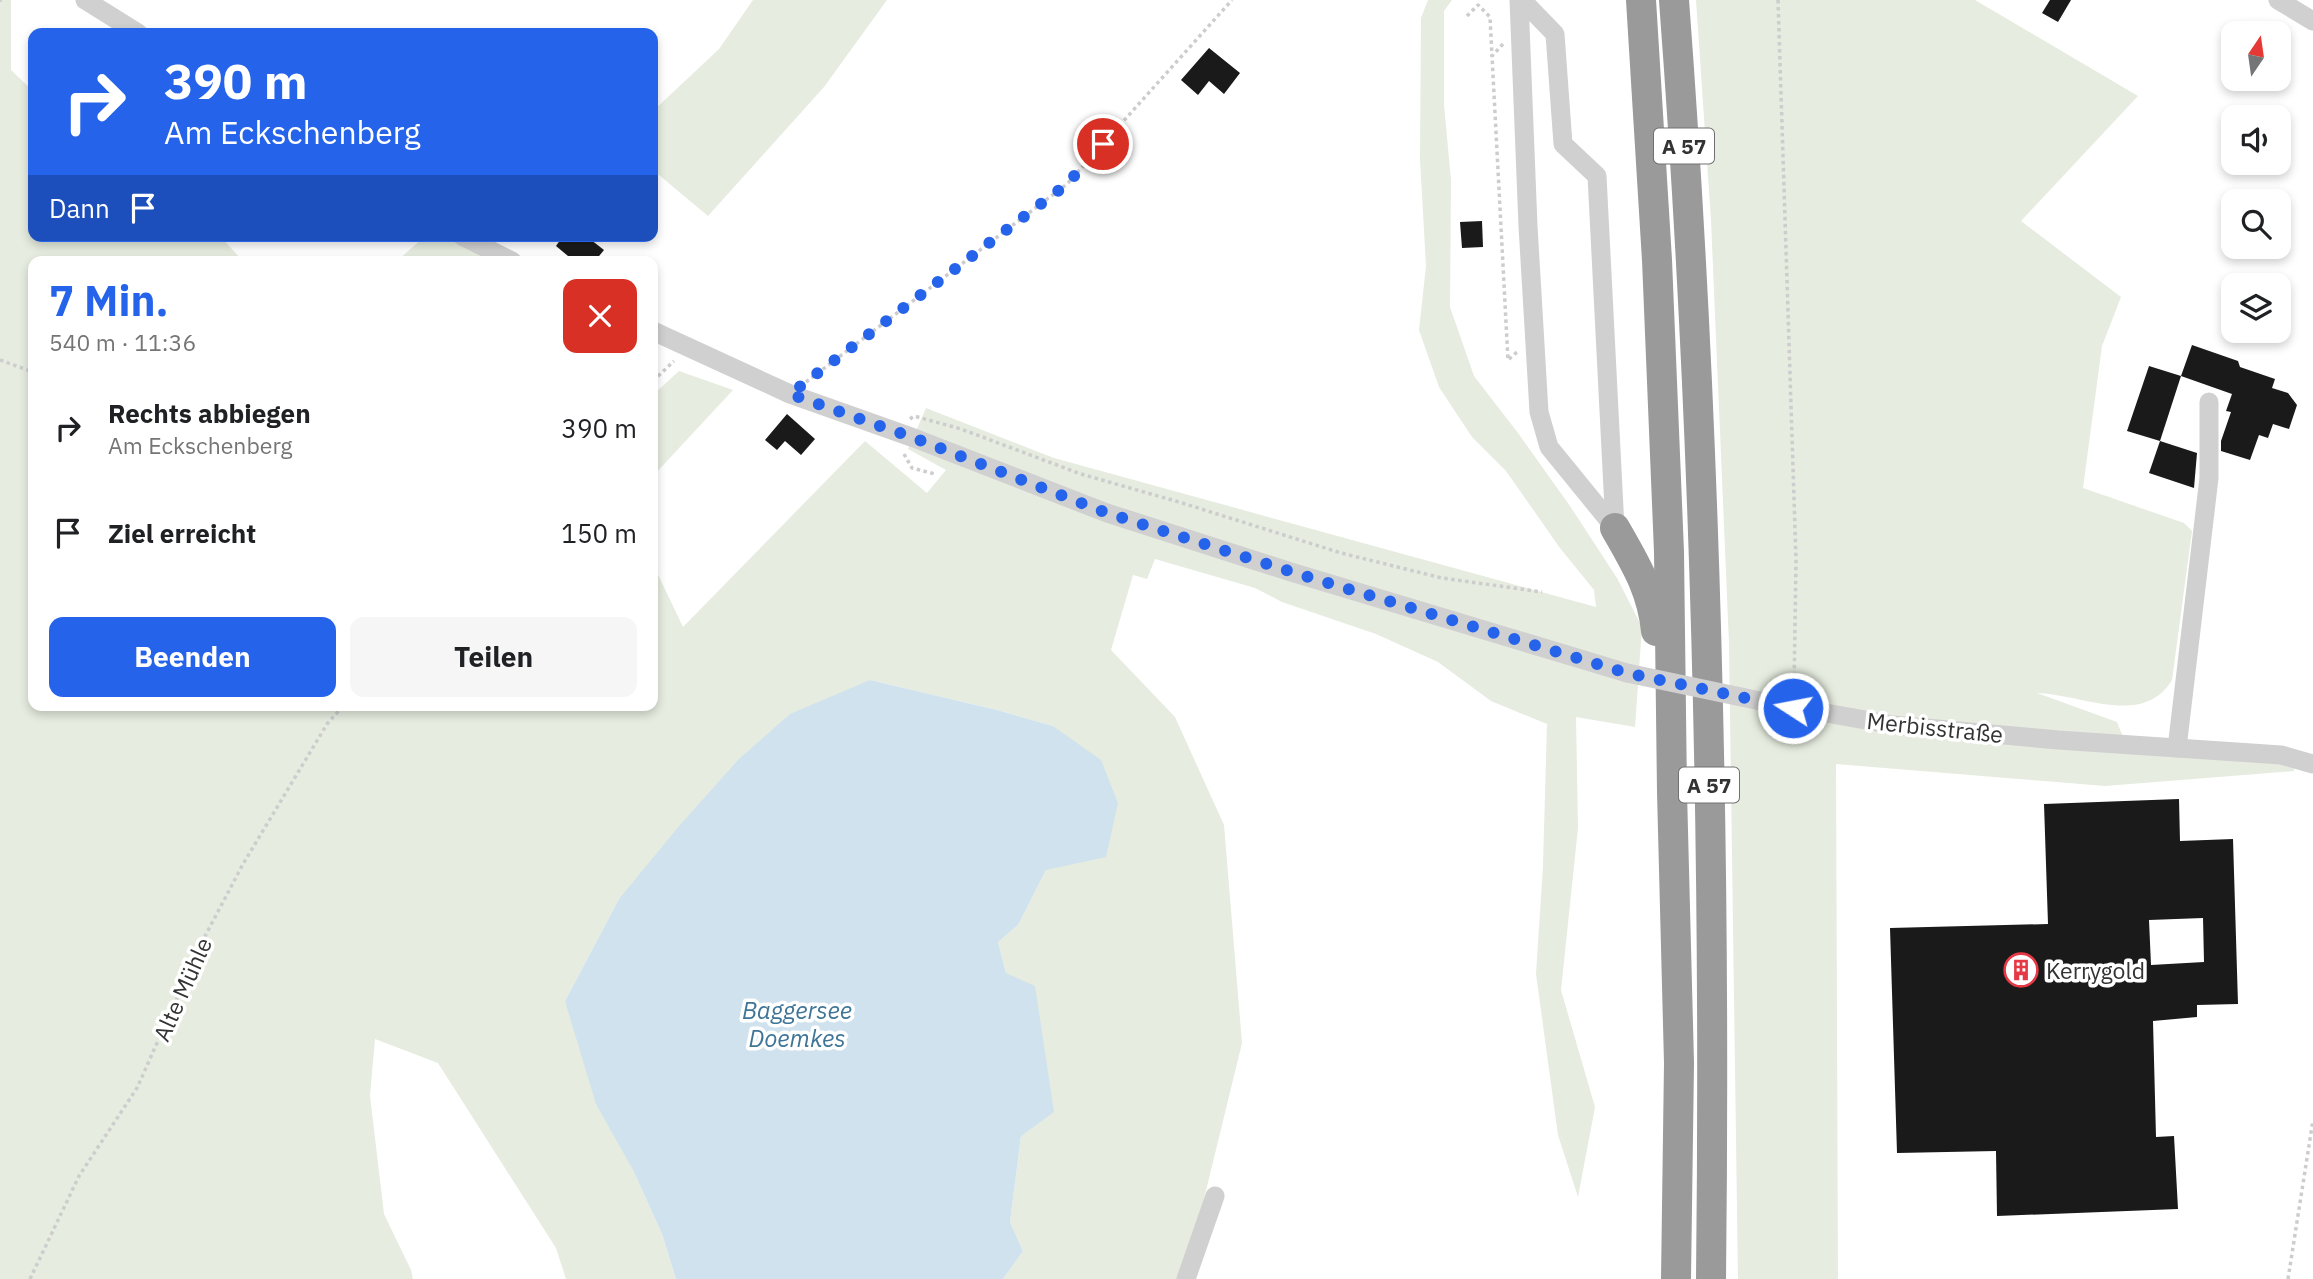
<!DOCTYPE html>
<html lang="de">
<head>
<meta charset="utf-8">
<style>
  :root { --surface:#fff; --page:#f6f6f6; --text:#202124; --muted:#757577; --accent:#2563eb }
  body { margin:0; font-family:"IBM Plex Sans",sans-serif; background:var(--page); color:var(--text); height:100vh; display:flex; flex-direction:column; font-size:26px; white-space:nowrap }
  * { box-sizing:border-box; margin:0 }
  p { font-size:23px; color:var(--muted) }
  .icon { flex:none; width:38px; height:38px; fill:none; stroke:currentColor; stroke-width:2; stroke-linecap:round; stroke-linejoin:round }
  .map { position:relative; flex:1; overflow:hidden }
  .side { position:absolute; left:28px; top:256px; width:630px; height:455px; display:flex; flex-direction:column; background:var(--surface); border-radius:14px; box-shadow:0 4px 10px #0003 }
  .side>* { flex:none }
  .top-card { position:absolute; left:28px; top:28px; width:630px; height:214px; border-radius:14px; box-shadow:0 4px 10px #0003; background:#2563eb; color:#fff; overflow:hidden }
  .needle { width:46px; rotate:13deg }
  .fabs { position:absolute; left:2221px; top:21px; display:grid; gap:14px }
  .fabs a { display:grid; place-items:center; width:70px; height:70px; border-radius:14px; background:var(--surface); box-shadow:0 4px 10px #0003; font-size:35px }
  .pin { position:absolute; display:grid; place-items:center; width:60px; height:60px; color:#fff; margin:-30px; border:4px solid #fff; border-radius:50%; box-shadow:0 2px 7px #0007 }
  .me { position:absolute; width:77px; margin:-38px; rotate:281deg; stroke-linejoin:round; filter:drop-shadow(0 0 5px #0008) }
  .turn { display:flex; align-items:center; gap:24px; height:147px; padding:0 21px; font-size:32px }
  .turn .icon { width:91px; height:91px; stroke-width:2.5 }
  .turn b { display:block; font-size:49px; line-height:60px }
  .then { display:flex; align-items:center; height:66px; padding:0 21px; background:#0003; gap:14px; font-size:26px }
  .round { display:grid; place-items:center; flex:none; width:74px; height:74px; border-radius:14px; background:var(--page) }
  .headline { display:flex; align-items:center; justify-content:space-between; height:119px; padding:0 21px }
  h1 { font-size:42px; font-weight:800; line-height:52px; color:var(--accent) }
  .button { display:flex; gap:14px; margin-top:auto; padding:14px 21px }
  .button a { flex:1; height:80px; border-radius:14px; background:var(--accent); color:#fff; font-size:28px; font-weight:800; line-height:80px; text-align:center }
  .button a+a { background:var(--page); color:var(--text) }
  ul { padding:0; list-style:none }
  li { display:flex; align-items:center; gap:21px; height:105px; padding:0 21px }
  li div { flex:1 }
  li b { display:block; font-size:26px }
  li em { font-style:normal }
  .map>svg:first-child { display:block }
</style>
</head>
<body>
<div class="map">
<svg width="2313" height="1279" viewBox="0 0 2313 1279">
  <rect width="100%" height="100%" fill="#fff"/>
  <g fill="#e6ecdf">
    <path d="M0,0H11V70L33,91V236H220L243,261H33V705H653V564L683,627L865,441L927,493L946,470L908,449L926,408L1054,458L1596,607L1594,590L1560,548L1506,471L1472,437L1439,387L1419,330L1426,266L1420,159L1421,18L1428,0H1452L1444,11V105L1451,180L1450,307L1474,376L1518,433L1570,506L1617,578L1642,627L1635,727L1576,717L1578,828L1561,990L1595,1107L1578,1197L1558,1135L1536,974L1543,866L1547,724L1491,701L1438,662L1376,634L1282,602L1255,588L1155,559L1147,579L1133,575L1111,650L1175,717L1224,825L1242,1043L1193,1244L1180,1279H1003L1023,1251L1010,1222L1021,1136L1006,973L998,942L1018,925L1046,870L1053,726L997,710L870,680L619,899L565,1001L633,1170L662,1234L676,1279H566L556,1248L438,1063L375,1039L370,1096L384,1214L411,1270L413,1279H0Z"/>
    <path d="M753,0H887L824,87L708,216L653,170V111L719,49Z"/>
    <path d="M1696,0H1975L2138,96L2021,221L2121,297L2102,346L2083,488L2184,523L2192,531L2172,680C2143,728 2081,694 2037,693L2117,722L2123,737L2293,762L2294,771L2105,786L1836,764L1838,1279H1738L1729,643L1711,220Z"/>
    <path d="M425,236H489L517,261H397Z"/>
    <path d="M679,371L733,390L653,476V395Z"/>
  </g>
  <path fill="#cfe2ee" d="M870,680L997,710L1053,726L1101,760L1118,803L1106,857L1046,870L1018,925L998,942L1006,973L1035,986L1054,1112L1021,1136L1010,1222L1023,1251L1003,1279H676L662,1234L633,1170L596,1104L565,1001L619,899L680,825L739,759L790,714Z"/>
  <g fill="#1a1a1a" fill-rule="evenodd">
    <path d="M2050,0H2071L2058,22L2042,13Z"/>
    <path d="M1209,48L1240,73L1224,94L1209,81L1198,95L1181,80Z"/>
    <path d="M1482,221L1483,247L1462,248L1460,222Z"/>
    <path d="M563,236H586L604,250L595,261H574L556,246Z"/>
    <path d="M2192,345L2238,361L2240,367L2275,379L2272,388L2288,393L2297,405L2289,429L2273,424L2268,438L2259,435L2250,460L2221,451V441L2231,412L2226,411L2232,394L2181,376Z"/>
    <path d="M2149,366L2181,376L2160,441L2127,431Z"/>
    <path d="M787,414L815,439L801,455L785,441L777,450L765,440Z"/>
    <path d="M2160,441L2197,453L2194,488L2149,473Z"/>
    <path d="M2179,799L2180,841L2233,839L2238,1004L2197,1005V1017L2153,1021L2156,1137L2174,1136L2178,1209L1997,1216L1996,1151L1897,1153L1890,928L2048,924L2044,804ZM2203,918L2204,962L2151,965L2149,920Z"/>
  </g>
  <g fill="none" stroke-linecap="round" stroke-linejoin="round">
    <g stroke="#cdcdcd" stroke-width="3.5" stroke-dasharray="3.5 3.5" stroke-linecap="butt">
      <path d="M1778,0L1796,561L1794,688"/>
      <path d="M0,2V0"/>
      <path d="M1467,16L1478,5L1490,17L1492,56"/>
      <path d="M1503,44L1492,56L1508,360L1517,352"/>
      <path d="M0,360L33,372"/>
      <path d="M653,381L674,361"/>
      <path d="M806,382L1067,184L1232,0"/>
      <path d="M910,419L914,416L961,429L1081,474L1179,502L1341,553L1442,578L1542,592"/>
      <path d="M904,454L912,468L935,474"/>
      <path d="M30,1279L79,1176L137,1088L203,940L243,864L327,724L344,705"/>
      <path d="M2288,1279L2313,1120"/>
    </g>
    <g stroke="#d0d0d0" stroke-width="19">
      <path d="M85,0L138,33"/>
      <path d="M1519,0L1528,226L1539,412L1549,447L1615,528"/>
      <path d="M1522,0L1555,34L1563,144L1597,176L1615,528"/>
      <path d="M2278,0L2313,21"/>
      <path d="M462,236L512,261"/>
      <path d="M653,331L790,394L914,438L1107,513L1291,572L1627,673"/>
      <path d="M1765,702L1893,725L2058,740L2281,755L2313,764"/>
      <path d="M2177,748L2209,478V402"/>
      <path d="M1186,1279L1215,1196"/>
    </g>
    <g stroke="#9a9a9a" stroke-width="30">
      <path d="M1641,0L1657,260L1669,552L1672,792L1679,1063L1676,1279"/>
      <path d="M1674,0C1706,425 1716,853 1711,1279"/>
      <path d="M1615,528C1635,563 1652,590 1656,631"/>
    </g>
    <path stroke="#d0d0d0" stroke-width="19" d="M1627,673L1765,702"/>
  </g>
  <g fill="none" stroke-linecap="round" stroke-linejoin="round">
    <path stroke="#2563eb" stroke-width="12" stroke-dasharray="0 21.6" d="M1103,144L1067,184L790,394L914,438L1107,513L1292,572L1627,673L1793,708"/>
  </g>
  <defs>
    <symbol id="building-ring" viewBox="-11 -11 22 22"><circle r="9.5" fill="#fff" stroke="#e63946" stroke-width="1.5"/><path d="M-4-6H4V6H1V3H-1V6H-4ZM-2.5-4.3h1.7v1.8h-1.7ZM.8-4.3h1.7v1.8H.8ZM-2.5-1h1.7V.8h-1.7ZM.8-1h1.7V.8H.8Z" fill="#e63946"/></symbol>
  </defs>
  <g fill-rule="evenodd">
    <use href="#building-ring" x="2002" y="951" width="38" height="38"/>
  </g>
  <g text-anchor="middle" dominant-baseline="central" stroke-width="7" stroke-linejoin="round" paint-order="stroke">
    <g fill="#fff" stroke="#707070" stroke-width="2">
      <rect x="1654" y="128.5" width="60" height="35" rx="5"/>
      <rect x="1679" y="767.5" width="60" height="35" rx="5"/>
    </g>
    <g font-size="21" font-weight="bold" fill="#333">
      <text x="1684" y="146">A 57</text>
      <text x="1709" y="785">A 57</text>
    </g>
    <g font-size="23" fill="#333" stroke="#fff">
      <text transform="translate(1935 727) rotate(6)">Merbisstraße</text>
      <text transform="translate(182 989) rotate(-66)">Alte Mühle</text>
    </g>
    <g font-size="23" fill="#333" stroke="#fff" text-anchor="start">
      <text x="2046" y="970">Kerrygold</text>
    </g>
    <g font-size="24" font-style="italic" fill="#3f7597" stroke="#fff">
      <text x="797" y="1010">Baggersee<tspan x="797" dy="28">Doemkes</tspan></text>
    </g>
  </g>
</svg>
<div class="fabs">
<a><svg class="needle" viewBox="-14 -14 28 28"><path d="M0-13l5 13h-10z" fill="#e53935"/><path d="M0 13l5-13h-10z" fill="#757577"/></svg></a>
<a><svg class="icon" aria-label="sound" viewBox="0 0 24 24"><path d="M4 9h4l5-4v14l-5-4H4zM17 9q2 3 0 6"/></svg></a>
<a><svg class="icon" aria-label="search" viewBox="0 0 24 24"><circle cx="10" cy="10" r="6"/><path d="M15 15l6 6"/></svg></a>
<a><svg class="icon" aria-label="layers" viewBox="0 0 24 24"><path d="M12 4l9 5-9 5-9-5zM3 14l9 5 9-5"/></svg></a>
</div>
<div class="pin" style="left:1103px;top:144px;background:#d93025"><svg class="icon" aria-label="arrive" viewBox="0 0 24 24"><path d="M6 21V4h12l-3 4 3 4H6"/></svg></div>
<svg class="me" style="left:1793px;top:708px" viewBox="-20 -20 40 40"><circle r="17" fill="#2563eb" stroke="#fff" stroke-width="3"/><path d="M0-11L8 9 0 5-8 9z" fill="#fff"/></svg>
<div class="top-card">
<div class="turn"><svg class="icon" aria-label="right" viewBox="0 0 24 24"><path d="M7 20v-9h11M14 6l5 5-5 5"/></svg><div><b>390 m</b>Am Eckschenberg</div></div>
<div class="then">Dann<svg class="icon" aria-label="arrive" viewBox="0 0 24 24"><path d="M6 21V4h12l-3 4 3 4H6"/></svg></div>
</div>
<section class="side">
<div class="headline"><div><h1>7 Min.</h1><p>540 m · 11:36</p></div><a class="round" style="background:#d93025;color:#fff"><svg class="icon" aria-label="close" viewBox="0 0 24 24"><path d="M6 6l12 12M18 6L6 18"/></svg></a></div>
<ul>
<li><svg class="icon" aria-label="right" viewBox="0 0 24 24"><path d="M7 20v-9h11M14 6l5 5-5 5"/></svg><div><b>Rechts abbiegen</b><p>Am Eckschenberg</p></div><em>390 m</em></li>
<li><svg class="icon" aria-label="arrive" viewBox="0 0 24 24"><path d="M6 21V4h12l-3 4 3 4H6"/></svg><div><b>Ziel erreicht</b></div><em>150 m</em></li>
</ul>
<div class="button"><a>Beenden</a><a>Teilen</a></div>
</section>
</div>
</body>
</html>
